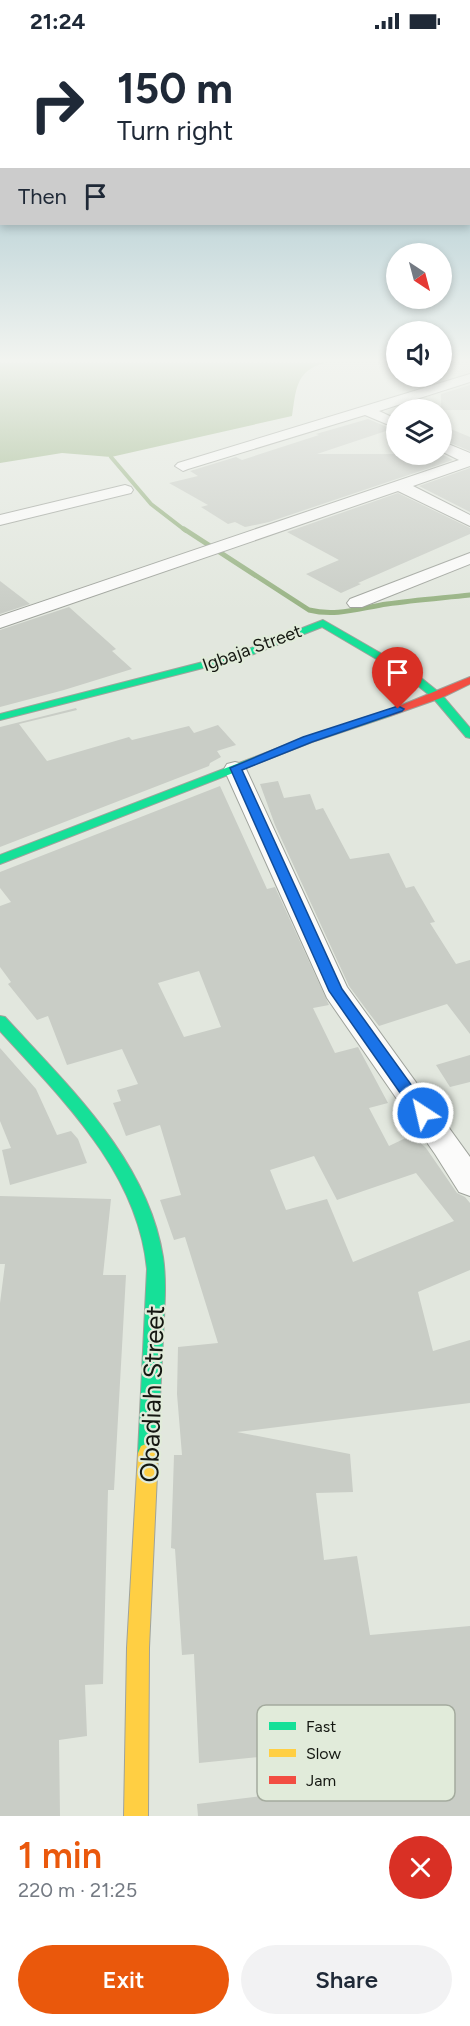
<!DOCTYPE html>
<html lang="en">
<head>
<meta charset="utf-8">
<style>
  :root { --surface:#fff; --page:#f2f2f3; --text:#1f2937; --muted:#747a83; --accent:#ea580c }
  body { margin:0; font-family:Figtree,sans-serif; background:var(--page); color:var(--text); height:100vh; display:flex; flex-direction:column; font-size:22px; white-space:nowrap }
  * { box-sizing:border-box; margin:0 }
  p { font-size:20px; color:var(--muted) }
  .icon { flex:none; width:33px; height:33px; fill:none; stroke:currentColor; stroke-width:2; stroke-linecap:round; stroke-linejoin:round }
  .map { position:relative; height:1774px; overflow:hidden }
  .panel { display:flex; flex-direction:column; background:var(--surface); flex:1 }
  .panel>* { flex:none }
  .top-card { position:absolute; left:0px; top:0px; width:471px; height:183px; box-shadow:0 3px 9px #0003; background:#fff; color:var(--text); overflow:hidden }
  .needle { width:39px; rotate:144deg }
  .fabs { position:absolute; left:386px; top:201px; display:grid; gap:12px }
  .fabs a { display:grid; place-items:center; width:66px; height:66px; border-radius:50%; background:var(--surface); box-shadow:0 3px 9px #0003; font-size:30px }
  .pin { position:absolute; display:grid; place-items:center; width:51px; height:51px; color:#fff; margin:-62px -26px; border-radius:50% 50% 50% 0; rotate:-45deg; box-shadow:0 0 6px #0007 }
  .pin .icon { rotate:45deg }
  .me { position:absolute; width:66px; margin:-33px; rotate:325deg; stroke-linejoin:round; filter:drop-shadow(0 0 4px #0008) }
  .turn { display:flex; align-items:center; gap:21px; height:126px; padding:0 18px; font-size:27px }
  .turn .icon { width:78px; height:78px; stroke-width:2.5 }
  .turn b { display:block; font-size:42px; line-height:51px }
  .then { display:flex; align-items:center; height:57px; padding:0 18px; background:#0003; gap:12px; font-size:22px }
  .round { display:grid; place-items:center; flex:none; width:63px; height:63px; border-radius:32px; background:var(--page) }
  .headline { display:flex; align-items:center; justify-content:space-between; height:102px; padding:0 18px }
  h1 { font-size:36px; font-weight:600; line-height:45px; color:var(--accent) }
  .button { display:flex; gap:12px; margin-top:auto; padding:12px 18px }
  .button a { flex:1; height:69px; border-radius:36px; background:var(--accent); color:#fff; font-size:24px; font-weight:600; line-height:69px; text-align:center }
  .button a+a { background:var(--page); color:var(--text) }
  .status { display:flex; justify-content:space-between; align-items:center; height:42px; padding:0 30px; background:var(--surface); direction:ltr }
  .status svg { height:16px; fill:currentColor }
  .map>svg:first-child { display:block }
</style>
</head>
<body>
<div class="status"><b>21:24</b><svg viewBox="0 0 49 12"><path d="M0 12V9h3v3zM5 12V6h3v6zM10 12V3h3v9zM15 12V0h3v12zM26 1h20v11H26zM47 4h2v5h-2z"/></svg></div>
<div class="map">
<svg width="470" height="1774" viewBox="0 0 470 1774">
  <rect width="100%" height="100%" fill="#e2e7de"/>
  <path fill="#98b384" d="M0,321H324C295,329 296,349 292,374L111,415L62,411L0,421Z"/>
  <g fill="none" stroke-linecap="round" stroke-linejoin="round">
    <path stroke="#98b384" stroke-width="4" d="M111,415L151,462L186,489"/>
    <path stroke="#98b384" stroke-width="5" d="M184,487L309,568C336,575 360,566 387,562C414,558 442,556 470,553"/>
  </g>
  <g fill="#c9cdc6" fill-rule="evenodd">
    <path d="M470,343V368H441V352Z"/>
    <path d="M368,377L392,387L317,412H441L453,418L269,480L245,485L235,480L228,482L201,465L208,463L169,441L198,434L190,429L236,415L242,418L319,393L316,392Z"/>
    <path d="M441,383L470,395V409L441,397Z"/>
    <path d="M470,426V470L419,444Z"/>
    <path d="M398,451L470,486V492L358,541L361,542L341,551L306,532L339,518L287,490Z"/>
    <path d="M0,539L30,562L0,572Z"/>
    <path d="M69,565L116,607L112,609L132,627L64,648L0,665V588Z"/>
    <path d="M76,666L77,668L19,682L47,719L129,695L132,698L189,684L194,691L218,683L236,703L217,709L221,715L210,721L209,724L0,805V685Z"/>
    <path d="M278,739L284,756L310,752L316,768L323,766L350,817L389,811L406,846L414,844L435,880L430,881L456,922L470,918V992L447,962L379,984L366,967L349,944L275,783L260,742Z"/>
    <path d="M220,744L267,847L275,845L329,963L313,966L335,1011L358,1005L388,1061L369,1066L389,1104L412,1093L426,1106L457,1151L465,1155L470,1161V1228L418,1250L433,1309L470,1298V1361L237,1390L350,1412L353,1450L316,1451L324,1518L357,1514L370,1593L470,1584V1774H198L197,1762L405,1736L399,1701L199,1721L194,1612L182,1613L175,1507L171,1506L174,1413H182L177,1352L178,1305L218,1301L185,1195L174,1198L160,1158L181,1153L160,1083L126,1094L113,1061L121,1059L117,1048L138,1042L122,1007L67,1023L48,974L37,978L8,942L11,940L0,925V864L11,860L0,846V830ZM199,929L221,985L184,995L158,941ZM314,1114L337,1158L416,1131L454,1179L353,1220L327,1157L286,1168L270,1128Z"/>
    <path d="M0,1006L36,1047L57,1093L71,1089L78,1097L87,1121L10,1143L2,1108L11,1106L0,1079Z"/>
    <path d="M470,1013V1040L450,1045L436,1023Z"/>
    <path d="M0,1154L111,1157L103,1233H126L114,1448H108L103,1642L85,1643L87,1694L59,1698L60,1774H0V1261L5,1222H0Z"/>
  </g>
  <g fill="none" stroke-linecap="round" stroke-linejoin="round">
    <defs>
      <g id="street">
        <path d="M470,332V340L379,369L396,377V386L365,373L188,427L183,429L175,424L178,421Z"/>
        <path d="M441,399L470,411V424L413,444L470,473V484L398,449L0,586V574L459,418L441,409Z"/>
        <path d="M125,443L131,445L133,448L131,451L0,483V473Z"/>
        <path d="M470,511V522L362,565H350L347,561L350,557Z"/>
        <path d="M235,720L243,722L246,727L347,945L470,1115V1154L459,1150L435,1112L327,956L224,727L227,722Z"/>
      </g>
      <g id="fast">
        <path d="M323,578L415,631L441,652L470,686V696L466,695L433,656L407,635L322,585L246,615L0,678V672L238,611Z"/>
        <path d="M386,669L390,670V674L312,700L0,822V813L304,696Z"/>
        <path d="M0,974L5,975C68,1044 148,1118 163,1215C167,1242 164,1270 163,1297C161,1335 159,1373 158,1411L155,1418L148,1421L141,1418L138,1411L147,1227C138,1130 62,1057 0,989Z"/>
      </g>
      <path id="slow" d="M148,1401L155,1404L158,1411L149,1606L148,1774H124L127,1606L138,1411L141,1404Z"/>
      <path id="jam" d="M470,635V642L441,656L390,674H382L380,672Z"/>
    </defs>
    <use href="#street" stroke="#9fa39c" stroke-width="2"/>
    <use href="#fast" stroke="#9fa39c" stroke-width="2"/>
    <use href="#slow" stroke="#9fa39c" stroke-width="2"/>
    <use href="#jam" stroke="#9fa39c" stroke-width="2"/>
    <use href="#street" fill="#fbfbfa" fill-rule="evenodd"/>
    <use href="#fast" fill="#16e098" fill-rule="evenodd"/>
    <use href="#slow" fill="#ffcf43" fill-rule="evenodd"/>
    <use href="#jam" fill="#f24e42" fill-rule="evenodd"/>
  </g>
  <linearGradient id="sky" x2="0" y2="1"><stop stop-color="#88b4c0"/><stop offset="0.56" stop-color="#f2f4f0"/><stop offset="1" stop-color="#f2f4f0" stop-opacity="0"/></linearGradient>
  <rect width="470" height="569" fill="url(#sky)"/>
  <path fill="#1a73e8" stroke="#114b97" stroke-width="1.5" d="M398,664L404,667L402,669L312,700L242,728L342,947L428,1066L430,1071L428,1075L423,1077L417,1075L329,949L230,726L303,695Z"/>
  <g text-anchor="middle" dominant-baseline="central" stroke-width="4.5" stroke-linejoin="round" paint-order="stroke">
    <g font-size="18" fill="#141711" stroke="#e1ebda">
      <text transform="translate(252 606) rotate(-20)">Igbaja Street</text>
    </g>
    <g font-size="26" fill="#141711" stroke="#e1ebda">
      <text transform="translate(152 1352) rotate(-88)">Obadiah Street</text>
    </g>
  </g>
  <rect x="257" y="1663" width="198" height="96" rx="9" fill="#e1ebda" stroke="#a4ab9e" stroke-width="1.5"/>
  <rect x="269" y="1680" width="27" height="8" fill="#16e098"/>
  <rect x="269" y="1707" width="27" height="8" fill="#ffcf43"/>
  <rect x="269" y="1734" width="27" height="8" fill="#f24e42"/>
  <g font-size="16" fill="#141711">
    <text x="306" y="1690">Fast</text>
    <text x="306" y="1717">Slow</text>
    <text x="306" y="1744">Jam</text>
  </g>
</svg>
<div class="fabs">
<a><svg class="needle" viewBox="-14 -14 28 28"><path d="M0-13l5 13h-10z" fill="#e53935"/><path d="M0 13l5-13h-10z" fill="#747a83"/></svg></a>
<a><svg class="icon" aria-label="sound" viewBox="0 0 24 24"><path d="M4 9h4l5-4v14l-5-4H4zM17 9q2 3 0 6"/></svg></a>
<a><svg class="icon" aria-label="layers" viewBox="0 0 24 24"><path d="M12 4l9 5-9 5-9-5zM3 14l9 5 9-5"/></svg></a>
</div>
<div class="pin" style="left:398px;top:667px;background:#d93025"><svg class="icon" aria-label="arrive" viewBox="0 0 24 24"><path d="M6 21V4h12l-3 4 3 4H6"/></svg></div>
<svg class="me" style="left:423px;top:1071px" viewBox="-20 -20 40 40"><circle r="17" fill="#1a73e8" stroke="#fff" stroke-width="3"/><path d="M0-11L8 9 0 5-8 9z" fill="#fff"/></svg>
<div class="top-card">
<div class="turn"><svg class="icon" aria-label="right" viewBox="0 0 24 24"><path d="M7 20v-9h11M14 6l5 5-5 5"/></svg><div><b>150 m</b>Turn right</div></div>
<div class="then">Then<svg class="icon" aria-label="arrive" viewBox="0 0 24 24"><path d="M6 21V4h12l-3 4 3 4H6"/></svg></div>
</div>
</div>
<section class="panel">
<div class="headline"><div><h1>1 min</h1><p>220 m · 21:25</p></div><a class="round" style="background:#d93025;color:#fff"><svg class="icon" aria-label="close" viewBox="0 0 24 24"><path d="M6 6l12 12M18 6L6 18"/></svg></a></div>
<div class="button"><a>Exit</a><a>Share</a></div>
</section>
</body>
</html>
